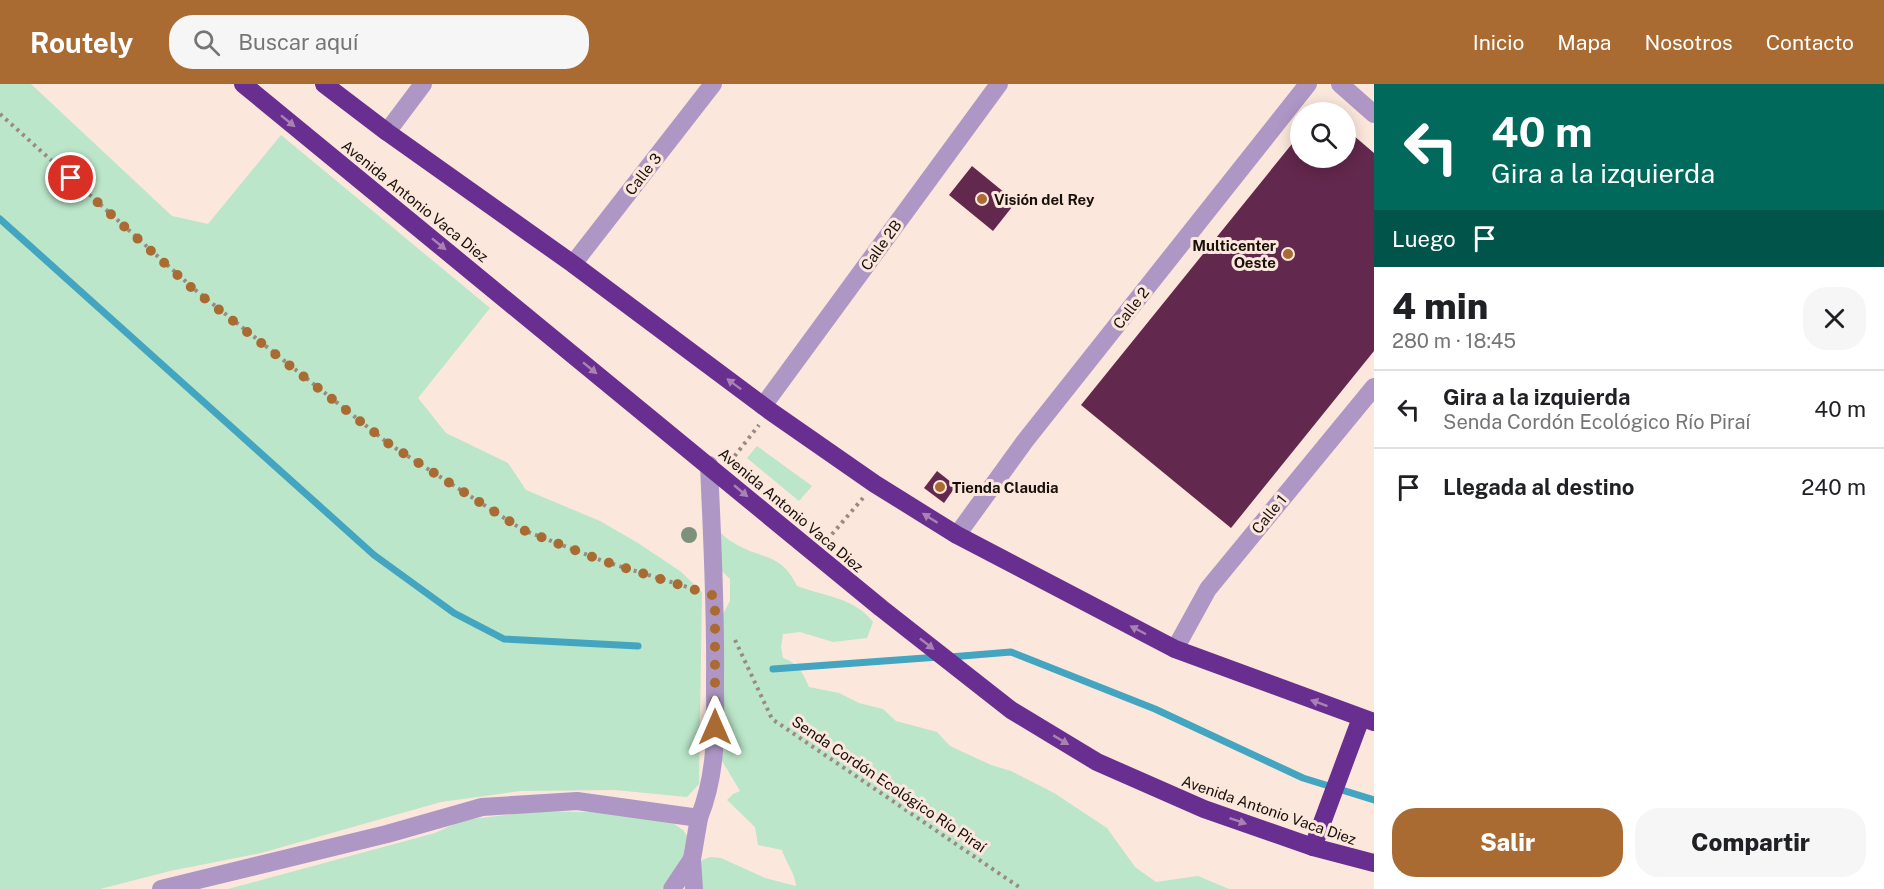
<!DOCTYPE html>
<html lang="es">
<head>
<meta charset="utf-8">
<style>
  :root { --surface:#fff; --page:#f6f6f6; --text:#202124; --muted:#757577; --line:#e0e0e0; --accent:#aa6b32 }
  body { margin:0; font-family:"Public Sans",sans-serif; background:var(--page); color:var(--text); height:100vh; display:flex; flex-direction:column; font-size:22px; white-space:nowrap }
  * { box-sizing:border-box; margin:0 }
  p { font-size:20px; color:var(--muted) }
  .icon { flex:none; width:33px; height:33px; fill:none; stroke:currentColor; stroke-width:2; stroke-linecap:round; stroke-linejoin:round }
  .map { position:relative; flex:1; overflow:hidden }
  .panel { display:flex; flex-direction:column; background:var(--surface); width:510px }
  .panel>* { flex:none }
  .top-card { background:#00695c; color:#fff; overflow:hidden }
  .tools { position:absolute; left:1290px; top:18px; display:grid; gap:12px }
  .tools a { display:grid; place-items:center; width:66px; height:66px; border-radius:50%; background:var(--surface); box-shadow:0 3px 15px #0003; font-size:30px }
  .pin { position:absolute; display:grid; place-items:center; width:51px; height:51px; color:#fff; margin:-26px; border:3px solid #fff; border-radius:50%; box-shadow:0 2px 6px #0007 }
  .me { position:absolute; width:66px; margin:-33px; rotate:0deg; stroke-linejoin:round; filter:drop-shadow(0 0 4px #0008) }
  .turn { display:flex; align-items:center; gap:21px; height:126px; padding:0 18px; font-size:27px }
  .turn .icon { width:78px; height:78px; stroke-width:2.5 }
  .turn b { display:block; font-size:42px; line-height:51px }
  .then { display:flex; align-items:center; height:57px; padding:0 18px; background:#0003; gap:12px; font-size:22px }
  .round { display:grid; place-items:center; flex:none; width:63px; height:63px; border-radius:24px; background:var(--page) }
  .headline { display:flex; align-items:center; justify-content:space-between; height:102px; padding:0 18px }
  h1 { font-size:36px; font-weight:800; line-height:45px }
  .cta { display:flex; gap:12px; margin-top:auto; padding:12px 18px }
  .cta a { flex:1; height:69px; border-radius:24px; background:var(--accent); color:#fff; font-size:24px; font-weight:800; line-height:69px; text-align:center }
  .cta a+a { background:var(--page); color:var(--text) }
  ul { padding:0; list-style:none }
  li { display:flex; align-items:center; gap:18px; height:78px; padding:0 18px; border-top:2px solid var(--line) }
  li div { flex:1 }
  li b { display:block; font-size:22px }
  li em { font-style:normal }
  header { display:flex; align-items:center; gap:36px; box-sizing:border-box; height:84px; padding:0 30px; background:var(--accent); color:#fff }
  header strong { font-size:28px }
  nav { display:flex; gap:33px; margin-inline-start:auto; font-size:21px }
  .search { width:420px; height:54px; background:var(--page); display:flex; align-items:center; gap:15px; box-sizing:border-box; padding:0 21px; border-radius:24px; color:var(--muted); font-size:22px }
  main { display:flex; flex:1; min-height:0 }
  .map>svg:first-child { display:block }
</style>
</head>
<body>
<header>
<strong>Routely</strong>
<div class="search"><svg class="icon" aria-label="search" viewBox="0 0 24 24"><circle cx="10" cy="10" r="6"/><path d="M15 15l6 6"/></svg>Buscar aquí</div>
<nav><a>Inicio</a><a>Mapa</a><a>Nosotros</a><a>Contacto</a></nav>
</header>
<main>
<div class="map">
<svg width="1374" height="805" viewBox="0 0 1374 805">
  <rect width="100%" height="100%" fill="#fbe7db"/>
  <g fill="#bbe6c9">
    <path d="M0,0H31L172,132L208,140L281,51L490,224L418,314L446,349L508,379L526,406L600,437L638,459L680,487L702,508L699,700L687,713L615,706L520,707L441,718L261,769L170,787L100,805H0Z"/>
    <path d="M757,362L812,402L799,417L747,374Z"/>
    <path d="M719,447C723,451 728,456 734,459C761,476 781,468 797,502C824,512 855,514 873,538L867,554L833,558L800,548L783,550L781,563L783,574C798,579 803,589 809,603L839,609L859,619L883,625L896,637L937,648L950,662L991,681L1011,687L1054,709L1107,744L1135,783L1156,798L1198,792L1229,805H703L700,784L702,776L710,773L721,774L765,794L796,802C795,789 786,779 782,766L758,761L755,743L727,716L733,710L740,707L721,675L722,532L730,517V495L717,482Z"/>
    <path d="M541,727L628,729L668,736L683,746L689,755L684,771L662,805H228L435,749L463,736Z"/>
  </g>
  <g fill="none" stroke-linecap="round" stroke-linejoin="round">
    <g stroke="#43a5c0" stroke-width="7">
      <path d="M0,135L374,471L454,529L504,555L638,562"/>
      <path d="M950,573L1011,568L1155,625L1303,694L1374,716"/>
      <path d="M773,585L939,573"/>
    </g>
  </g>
  <g fill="#63284d">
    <path d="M1346,45L1374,69V267L1231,444L1081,321L1300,50V74H1346Z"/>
    <path d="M972,82L1016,118L993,147L949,111Z"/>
    <path d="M937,387L956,402L944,419L924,404Z"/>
  </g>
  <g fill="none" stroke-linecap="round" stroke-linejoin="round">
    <g stroke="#998b82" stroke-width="4" stroke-dasharray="3 4.5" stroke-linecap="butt">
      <path d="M0,30L194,205L389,360L523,446L603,477L697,506"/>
      <path d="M730,378L759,341"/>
      <path d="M827,456L863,414"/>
      <path d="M735,556L772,635L1022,805"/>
    </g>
    <g stroke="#ae97c5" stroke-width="18">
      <path d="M1340,0L1374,30"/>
      <path d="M387,48L423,0"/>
      <path d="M573,180L713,0"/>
      <path d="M763,322L999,0"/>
      <path d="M957,451L1025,357L1308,0"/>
      <path d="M1175,565L1208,505L1374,303"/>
      <path d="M699,734C718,686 715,645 715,595C716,523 712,452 709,381"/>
      <path d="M161,805L387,750L482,723L577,717L699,734L692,775L694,805"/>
      <path d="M672,805L692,775"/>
    </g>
    <g stroke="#682f91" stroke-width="18">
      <path d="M243,0L881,524L1011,626L1097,678L1204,725L1313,763L1374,779"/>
      <path d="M324,0L387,48L573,180L770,327L875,400L957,451L1175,565L1374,638"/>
      <path d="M1313,763L1361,634"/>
    </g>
  </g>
  <circle fill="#7c917b" cx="689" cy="451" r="8"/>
  <defs><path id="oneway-solid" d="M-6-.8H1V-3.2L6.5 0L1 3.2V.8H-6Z" transform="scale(1.5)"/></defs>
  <g fill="#aa82b2">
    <use href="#oneway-solid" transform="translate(288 37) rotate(39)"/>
    <use href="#oneway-solid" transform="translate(439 160) rotate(39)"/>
    <use href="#oneway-solid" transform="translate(590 284) rotate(39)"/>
    <use href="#oneway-solid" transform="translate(734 300) rotate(-143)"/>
    <use href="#oneway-solid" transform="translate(741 407) rotate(40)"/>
    <use href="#oneway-solid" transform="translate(930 434) rotate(-148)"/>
    <use href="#oneway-solid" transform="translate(1138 546) rotate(-152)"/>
    <use href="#oneway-solid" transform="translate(927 560) rotate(38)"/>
    <use href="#oneway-solid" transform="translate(1319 619) rotate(-160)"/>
    <use href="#oneway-solid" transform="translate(1061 656) rotate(31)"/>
    <use href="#oneway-solid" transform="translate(1238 737) rotate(19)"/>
  </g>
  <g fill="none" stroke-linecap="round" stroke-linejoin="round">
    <path stroke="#aa6b32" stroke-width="10" stroke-dasharray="0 18" d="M71,94L194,206L389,360L523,446L603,477L715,512V643"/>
  </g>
  <g fill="#aa6b32" stroke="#fbe7db" stroke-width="2">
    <circle cx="982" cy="115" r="6"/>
    <circle cx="1288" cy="170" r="6"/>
    <circle cx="940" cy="403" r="6"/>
  </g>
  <g text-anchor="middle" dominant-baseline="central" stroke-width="6" stroke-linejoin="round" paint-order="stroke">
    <g font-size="15" fill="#18100b" stroke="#fbe7db">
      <text transform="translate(643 90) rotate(-52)">Calle 3</text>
      <text transform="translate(415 117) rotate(39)">Avenida Antonio Vaca Diez</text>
      <text transform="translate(881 161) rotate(-54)">Calle 2B</text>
      <text transform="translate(1131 224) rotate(-52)">Calle 2</text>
      <text transform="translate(791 426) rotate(40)">Avenida Antonio Vaca Diez</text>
      <text transform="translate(1269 430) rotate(-51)">Calle 1</text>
      <text transform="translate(889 700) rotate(34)">Senda Cordón Ecológico Río Piraí</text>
      <text transform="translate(1269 726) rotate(19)">Avenida Antonio Vaca Diez</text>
    </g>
    <g font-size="15" font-weight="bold" fill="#18100b" stroke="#fbe7db" text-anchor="start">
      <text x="994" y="115">Visión del Rey</text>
      <text x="1276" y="161" text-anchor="end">Multicenter<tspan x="1276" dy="17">Oeste</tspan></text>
      <text x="952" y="403">Tienda Claudia</text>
    </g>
  </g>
</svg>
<div class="tools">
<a><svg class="icon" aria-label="search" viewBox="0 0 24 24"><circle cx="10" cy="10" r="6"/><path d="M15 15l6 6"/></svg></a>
</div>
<div class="pin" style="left:71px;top:94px;background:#d93025"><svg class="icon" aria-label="arrive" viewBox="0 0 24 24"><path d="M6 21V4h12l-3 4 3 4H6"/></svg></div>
<svg class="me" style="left:715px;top:643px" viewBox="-20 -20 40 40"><path d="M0-17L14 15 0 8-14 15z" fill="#aa6b32" stroke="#fff" stroke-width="4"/></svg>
</div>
<section class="panel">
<div class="top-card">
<div class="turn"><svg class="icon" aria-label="left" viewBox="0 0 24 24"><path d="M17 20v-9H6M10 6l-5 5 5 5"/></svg><div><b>40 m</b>Gira a la izquierda</div></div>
<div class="then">Luego<svg class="icon" aria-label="arrive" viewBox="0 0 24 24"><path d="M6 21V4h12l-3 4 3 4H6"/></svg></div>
</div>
<div class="headline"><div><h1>4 min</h1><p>280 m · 18:45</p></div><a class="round"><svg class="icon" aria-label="close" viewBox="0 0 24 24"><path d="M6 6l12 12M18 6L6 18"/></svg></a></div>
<ul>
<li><svg class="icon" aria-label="left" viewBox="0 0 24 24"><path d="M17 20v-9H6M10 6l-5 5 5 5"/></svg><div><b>Gira a la izquierda</b><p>Senda Cordón Ecológico Río Piraí</p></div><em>40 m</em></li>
<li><svg class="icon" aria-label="arrive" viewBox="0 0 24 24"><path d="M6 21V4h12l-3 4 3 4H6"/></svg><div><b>Llegada al destino</b></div><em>240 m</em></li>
</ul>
<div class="cta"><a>Salir</a><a>Compartir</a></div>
</section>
</main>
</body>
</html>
